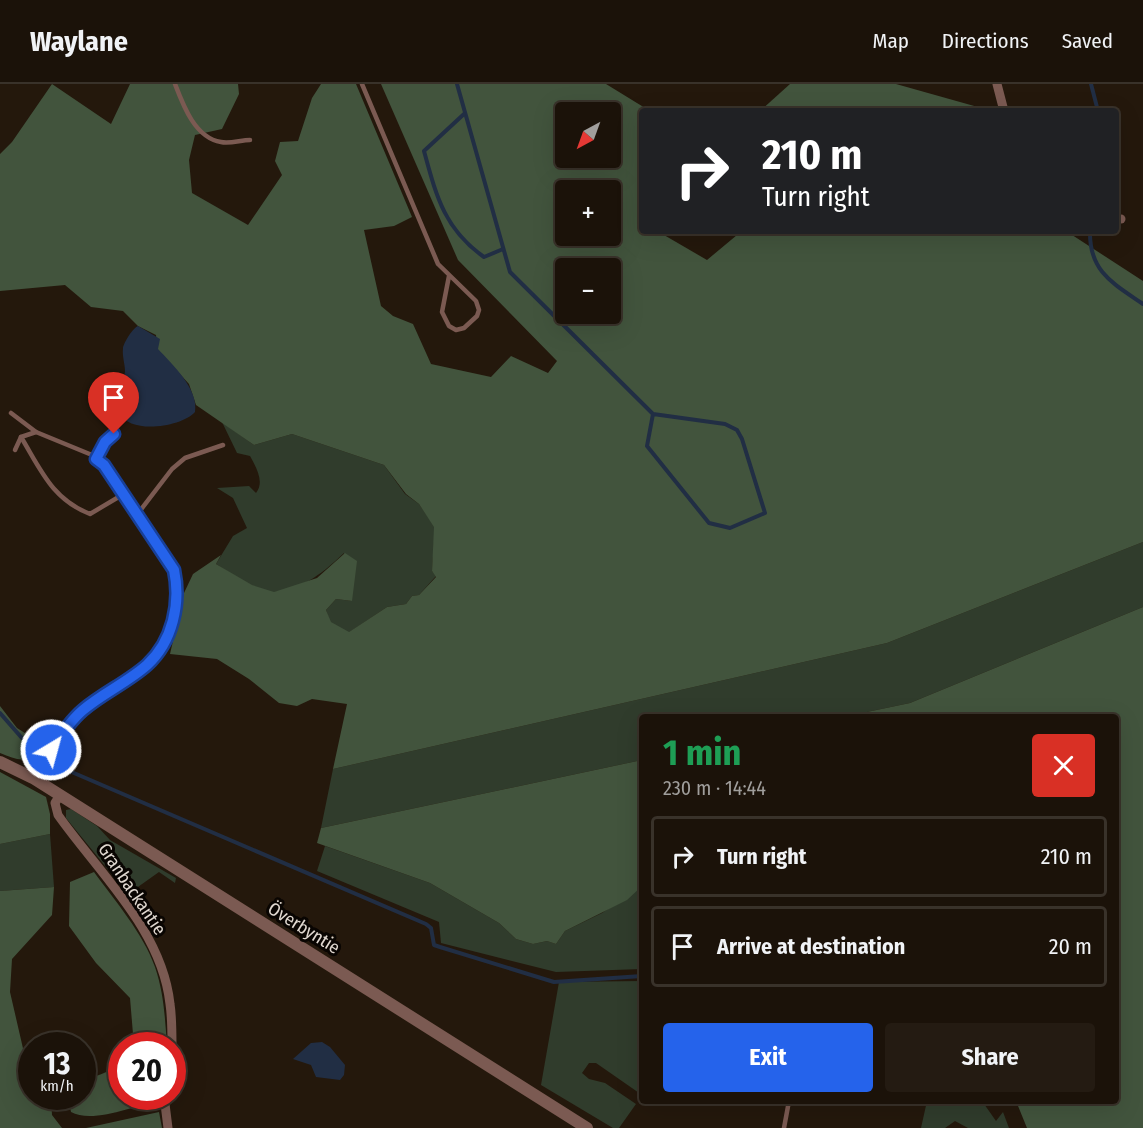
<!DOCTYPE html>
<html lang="en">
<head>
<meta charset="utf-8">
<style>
  :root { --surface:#1b1209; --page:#241b12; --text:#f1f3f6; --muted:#a09e9c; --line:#39322a; --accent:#2563eb }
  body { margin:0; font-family:"Fira Sans Condensed",sans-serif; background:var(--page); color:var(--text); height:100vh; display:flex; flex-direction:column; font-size:22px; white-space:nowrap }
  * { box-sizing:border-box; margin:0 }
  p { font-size:20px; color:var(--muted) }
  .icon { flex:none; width:33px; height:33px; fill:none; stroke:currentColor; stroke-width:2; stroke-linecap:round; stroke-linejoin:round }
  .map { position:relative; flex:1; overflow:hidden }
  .details { position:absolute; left:639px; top:630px; width:480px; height:390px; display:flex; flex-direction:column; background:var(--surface); border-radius:6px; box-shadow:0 6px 24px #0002,0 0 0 2px var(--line) }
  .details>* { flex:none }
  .top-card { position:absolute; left:639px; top:24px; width:480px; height:126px; border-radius:6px; box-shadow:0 6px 24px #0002,0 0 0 2px var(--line); background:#202124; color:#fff; overflow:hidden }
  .needle { width:39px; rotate:221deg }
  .fabs { position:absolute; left:555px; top:18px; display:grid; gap:12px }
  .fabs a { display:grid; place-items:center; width:66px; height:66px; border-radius:6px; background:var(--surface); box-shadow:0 6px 24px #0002,0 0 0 2px var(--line); font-size:30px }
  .speed { position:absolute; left:18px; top:948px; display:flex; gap:12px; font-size:30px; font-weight:700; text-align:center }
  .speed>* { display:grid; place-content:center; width:78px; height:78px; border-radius:50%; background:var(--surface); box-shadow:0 6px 24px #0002,0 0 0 2px var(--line); line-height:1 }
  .speed small { font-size:15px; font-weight:400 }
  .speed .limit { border:9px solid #d22; background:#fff; color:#111 }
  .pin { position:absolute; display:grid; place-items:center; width:51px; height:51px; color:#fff; margin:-62px -26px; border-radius:50% 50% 50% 0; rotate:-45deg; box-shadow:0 0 6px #0007 }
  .pin .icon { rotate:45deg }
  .me { position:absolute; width:66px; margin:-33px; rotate:37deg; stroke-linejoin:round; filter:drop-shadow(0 0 4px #0008) }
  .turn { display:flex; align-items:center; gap:21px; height:126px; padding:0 24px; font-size:27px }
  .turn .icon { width:78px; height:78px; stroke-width:2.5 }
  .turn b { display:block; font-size:42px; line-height:51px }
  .round { display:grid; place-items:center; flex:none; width:63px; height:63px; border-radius:6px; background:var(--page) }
  .summary { display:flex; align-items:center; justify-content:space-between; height:102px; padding:0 24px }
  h1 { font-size:36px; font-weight:700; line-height:45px; color:#1e9e55 }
  .cta { display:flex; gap:12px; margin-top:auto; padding:12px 24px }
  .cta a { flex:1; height:69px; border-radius:6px; background:var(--accent); color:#fff; font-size:24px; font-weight:700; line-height:69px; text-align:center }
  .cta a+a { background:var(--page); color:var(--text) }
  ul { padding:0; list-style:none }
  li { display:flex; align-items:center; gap:18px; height:81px; margin:0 12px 9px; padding:0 12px; border:3px solid var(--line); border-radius:6px }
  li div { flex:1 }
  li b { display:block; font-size:22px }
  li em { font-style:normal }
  header { display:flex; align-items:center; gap:36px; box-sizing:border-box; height:84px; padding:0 30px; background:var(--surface); border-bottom:2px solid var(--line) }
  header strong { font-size:28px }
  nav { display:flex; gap:33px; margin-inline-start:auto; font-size:21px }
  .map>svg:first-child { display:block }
</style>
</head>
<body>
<header>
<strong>Waylane</strong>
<nav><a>Map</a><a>Directions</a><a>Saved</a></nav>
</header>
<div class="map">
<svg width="1143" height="1044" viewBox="0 0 1143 1044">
  <rect width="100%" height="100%" fill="#24180c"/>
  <g fill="#303c2c">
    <path d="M222,338L254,361L292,350L384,381L405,410L419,420L435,443L432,487L436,492L419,511L412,512L406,520L387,523L348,549L330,538L326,526L336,515L352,517L344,469C325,487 304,505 275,508C260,510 229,488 216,480L233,452L247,444L233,414L217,404L249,402L256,409C265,398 256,383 250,372L237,369Z"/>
    <path d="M1143,458V523L910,619L843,633H642V676L321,744L333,685L887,559Z"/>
    <path d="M71,725L97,742L110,756L176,794L175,799L159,788L128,810L66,734V726Z"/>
    <path d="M50,750L54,803L0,807V760Z"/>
    <path d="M325,762L430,799L499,839L516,855L533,860L547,857L556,860L565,847L602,829L642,802V885L556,888L441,859L439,838L317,787Z"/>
    <path d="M642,897V1011L596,979H589L582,989L589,995L605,999L636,1020L619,1044H613L541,1001L559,898Z"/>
    <path d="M927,1017H982L996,1037L1003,1028L1009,1044H968L955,1037L945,1044H921Z"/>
  </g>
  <g fill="#42543d" fill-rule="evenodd">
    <path d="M52,0L111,40L130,0H238L239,10L222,45L195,51L189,76L192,109L248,141L282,91L275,77L280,58L298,57L312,14L321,0H356L412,133L394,142L364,146L381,222L393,232L413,240L431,280L491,293L511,272L548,289L557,277L458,176L381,0H606L650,27H642V147H664V151L707,176L737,151L738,147H1066L1143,197V458L887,559L333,685L347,620L312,615L297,622L279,619L249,595L217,575L170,570L184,509L193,490L221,471L216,480L252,501L274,508L317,494L345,469L357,477L352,517L336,515L326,526L331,538L349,548L387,523L406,520L412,512L419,511L436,493L432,487L434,443L419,420L406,410L384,381L292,350L254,361L196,321L189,300L157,265L156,251L138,242L123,227L91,223L65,201L0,207V70L12,58ZM566,28H610V74H566ZM566,106H610V152H566ZM566,184H610V230H566Z"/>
    <path d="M790,0H896L992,27H760Z"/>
    <path d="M1143,523V1044H1027L1016,1017H1116V633H843L910,619Z"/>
    <path d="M0,622L17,644L39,658L41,666C27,680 17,676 0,669Z"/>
    <path d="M642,676V802L627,816L565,847L556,860L547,857L533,860L516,855L499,839L430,799L317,759L321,744Z"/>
    <path d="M0,688L46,713L50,730V750L0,760Z"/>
    <path d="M94,788C115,817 143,849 155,883C164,909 165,935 167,961H127L133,950L130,914L96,879L69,842L70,798Z"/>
    <path d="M54,803L52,831L12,875L10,908L31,999L32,1012L51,1013L52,1031L62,1044H0V807Z"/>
    <path d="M121,971L122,1012L158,1013V1016C135,1022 92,1040 71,1028L68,1013L82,1012L83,994C102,992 112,988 121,971Z"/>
    <path d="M159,1028L162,1044H86Z"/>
  </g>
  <g fill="#212e44">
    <path d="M138,242L160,255L158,265C172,280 199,305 195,328C182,343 129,351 120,329C115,316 124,300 125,287C125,280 122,272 123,264C124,258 133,244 138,242Z"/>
    <path d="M322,958L330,963L345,981L344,991L340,996L316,993L311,981L293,975L311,959Z"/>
  </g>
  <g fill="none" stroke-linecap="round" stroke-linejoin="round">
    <g stroke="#212e44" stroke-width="4">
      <path d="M457,0L510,188L653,330L725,340L737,346L742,355L765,429L730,444L709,439L647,362L653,330"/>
      <path d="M1091,0L1098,27"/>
      <path d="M464,30L424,67C436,111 444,145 484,173L503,165"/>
      <path d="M1090,147C1089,188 1114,200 1143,220"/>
      <path d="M0,629L21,653L38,667"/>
      <path d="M53,680L426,840L431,844L434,861L440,863L554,898L642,892"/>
    </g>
    <g stroke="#7b5a52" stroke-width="4.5">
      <path d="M175,0C183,21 195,54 221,58C230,60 241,56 250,56"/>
      <path d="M362,0L438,180L476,217L479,226L477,232L464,244L456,246L449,242L442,228L449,192"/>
      <path d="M11,329L36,348L92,371L104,381L168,475C186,508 175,555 148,581C127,599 100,609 80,629C62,647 47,670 34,692"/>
      <path d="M36,348L21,353C41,386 52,415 90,430L122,411"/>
      <path d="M15,366L21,353"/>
      <path d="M96,375L105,358L114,350"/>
      <path d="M136,432L172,385L185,374L223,361"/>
      <path d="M784,1044L789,1017"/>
    </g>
    <g stroke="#7b5a52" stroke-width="9">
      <path d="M997,0L1004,27"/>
      <path d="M1116,135H1121"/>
      <path d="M60,711L55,719L58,731C99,789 162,846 170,920C172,933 172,948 172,962"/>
      <path d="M164,1012L168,1044"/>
    </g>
    <path stroke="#7b5a52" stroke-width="12" d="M0,678L33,694L587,1044"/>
  </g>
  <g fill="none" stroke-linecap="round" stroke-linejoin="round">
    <defs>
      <path id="route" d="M51,666C60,652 70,637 83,626C103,609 128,598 147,581C173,557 181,519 174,486L104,381L96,375L105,358L114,350"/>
    </defs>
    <use href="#route" stroke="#184099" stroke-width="15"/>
    <use href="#route" stroke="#2563eb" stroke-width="10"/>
  </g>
  <g text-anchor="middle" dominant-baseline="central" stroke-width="6" stroke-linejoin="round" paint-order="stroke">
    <g font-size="18" fill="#e0d8d0" stroke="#090502">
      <text transform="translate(132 805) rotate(56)">Granbackantie</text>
      <text transform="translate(304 844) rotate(32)">Överbyntie</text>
    </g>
  </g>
</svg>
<div class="fabs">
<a><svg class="needle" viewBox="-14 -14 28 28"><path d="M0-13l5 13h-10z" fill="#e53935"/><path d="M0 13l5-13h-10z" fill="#a09e9c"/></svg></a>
<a>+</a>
<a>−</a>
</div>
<div class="speed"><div>13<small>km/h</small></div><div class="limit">20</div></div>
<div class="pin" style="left:114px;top:350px;background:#d93025"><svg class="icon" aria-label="arrive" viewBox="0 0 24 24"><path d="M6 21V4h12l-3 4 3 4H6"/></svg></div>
<svg class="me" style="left:51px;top:666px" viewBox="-20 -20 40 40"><circle r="17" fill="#2563eb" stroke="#fff" stroke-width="3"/><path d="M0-11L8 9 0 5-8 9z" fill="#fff"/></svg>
<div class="top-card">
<div class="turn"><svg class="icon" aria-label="right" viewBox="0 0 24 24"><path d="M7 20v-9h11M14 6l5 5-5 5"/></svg><div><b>210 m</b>Turn right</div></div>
</div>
<section class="details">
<div class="summary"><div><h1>1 min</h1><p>230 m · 14:44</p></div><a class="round" style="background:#d93025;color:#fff"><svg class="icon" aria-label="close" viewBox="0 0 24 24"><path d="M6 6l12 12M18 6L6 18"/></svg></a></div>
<ul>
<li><svg class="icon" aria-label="right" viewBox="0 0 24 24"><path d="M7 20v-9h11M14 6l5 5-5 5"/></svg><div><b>Turn right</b></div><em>210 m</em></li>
<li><svg class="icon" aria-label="arrive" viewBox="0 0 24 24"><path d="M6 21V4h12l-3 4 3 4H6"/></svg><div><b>Arrive at destination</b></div><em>20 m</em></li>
</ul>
<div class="cta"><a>Exit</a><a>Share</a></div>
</section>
</div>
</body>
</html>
